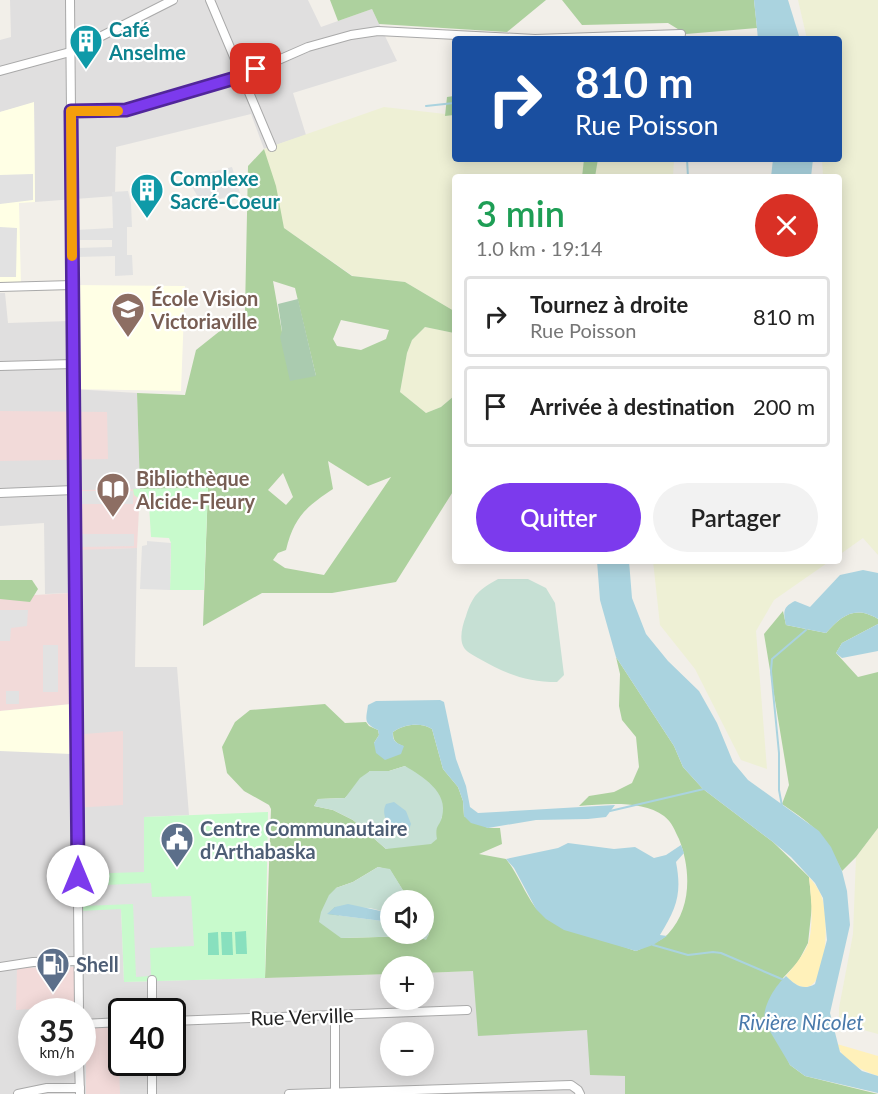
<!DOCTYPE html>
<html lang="fr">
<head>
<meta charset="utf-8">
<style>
  :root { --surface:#fff; --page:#f2f2f2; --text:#222; --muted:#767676; --line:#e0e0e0; --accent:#7c3aed }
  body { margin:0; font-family:Lato,sans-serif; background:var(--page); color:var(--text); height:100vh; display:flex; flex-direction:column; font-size:22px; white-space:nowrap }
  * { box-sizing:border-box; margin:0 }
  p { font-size:20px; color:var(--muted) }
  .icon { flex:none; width:33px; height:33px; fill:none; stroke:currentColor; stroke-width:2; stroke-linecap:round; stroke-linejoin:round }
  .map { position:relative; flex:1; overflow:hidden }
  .drawer { position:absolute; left:452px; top:174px; width:390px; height:390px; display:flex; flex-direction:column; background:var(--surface); border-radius:6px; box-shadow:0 3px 15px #0003 }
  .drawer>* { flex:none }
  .guide { position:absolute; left:452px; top:36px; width:390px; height:126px; border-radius:6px; box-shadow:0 3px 15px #0003; background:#1a4fa0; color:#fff; overflow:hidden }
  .tools { position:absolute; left:380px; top:890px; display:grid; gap:12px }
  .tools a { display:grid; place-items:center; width:54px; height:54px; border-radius:50%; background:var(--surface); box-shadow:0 3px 15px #0003; font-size:30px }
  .speed { position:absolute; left:18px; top:998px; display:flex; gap:12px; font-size:30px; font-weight:700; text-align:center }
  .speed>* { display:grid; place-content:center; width:78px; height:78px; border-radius:50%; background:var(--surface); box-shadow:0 3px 15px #0003; line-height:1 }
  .speed small { font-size:15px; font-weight:400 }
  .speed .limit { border:3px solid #111; border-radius:9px; background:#fff; color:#111 }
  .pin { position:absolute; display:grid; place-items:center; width:51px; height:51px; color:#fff; margin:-26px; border-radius:12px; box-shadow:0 3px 9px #0006 }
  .me { position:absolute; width:66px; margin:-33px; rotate:0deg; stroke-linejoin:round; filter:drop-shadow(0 0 4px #0008) }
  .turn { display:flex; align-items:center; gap:21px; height:126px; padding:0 24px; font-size:27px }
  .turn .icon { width:78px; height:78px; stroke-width:2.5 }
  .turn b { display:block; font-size:42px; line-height:51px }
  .round { display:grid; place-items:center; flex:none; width:63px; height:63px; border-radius:32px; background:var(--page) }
  .overview { display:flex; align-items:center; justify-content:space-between; height:102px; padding:0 24px }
  h1 { font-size:36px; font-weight:600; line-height:45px; color:#1e9e55 }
  .action { display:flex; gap:12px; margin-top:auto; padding:12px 24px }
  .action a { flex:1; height:69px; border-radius:36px; background:var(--accent); color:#fff; font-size:24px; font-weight:600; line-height:69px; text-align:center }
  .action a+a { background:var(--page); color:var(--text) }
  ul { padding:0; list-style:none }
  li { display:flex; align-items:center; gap:18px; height:81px; margin:0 12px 9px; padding:0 12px; border:3px solid var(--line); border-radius:6px }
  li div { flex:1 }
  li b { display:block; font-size:22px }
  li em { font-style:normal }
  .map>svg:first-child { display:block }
</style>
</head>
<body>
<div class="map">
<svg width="878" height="1094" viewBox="0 0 878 1094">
  <rect width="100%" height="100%" fill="#f2efe9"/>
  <g fill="#e0dfdf" fill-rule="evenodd">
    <path d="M10,0H308L321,27L372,9L397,61L293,93L306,135L264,149L251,114L116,147L115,196L35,202L34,103L0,112V40L11,37Z"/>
    <path d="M0,293H5L8,323L69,321L73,389L137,393L140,489L78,549L137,548L135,667H177L189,815L144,817V872L121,909L124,982L390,974V999H423V973L473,971L587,1030L625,1076V1094H0V711L71,703L69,593L45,594L44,523L0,526ZM32,1011H82V1062H32ZM122,1011H172V1062H122ZM390,1032H423V1065H390Z"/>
  </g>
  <g fill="#f2dad9">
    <path d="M0,411L107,412L108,459L0,461Z"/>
    <path d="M140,489L137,548L78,550L79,490Z"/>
    <path d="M70,593L71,704L0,711V597Z"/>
    <path d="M123,731V805L73,808L71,735Z"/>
    <path d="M74,967L76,1006L16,1010L17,968Z"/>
    <path d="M121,1024V1061L119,1062L120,1094H86V1026Z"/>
  </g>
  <g fill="#ffffe5">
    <path d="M34,102L35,202L19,203L21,286L0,287V112Z"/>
    <path d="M72,285L185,286L181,391L73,389Z"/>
    <path d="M71,704V754L0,751V711Z"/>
  </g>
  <g fill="#eef0d5">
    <path d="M798,0H878V555L863,538L839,555L838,177H823L822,159H838V39H807Z"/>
    <path d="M384,107L454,115V159H584L582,177H454V311L405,282L353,276L284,228L264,149Z"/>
    <path d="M598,159H674L673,177H595Z"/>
    <path d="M425,327L454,333V396L441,407L426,413L400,392L407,353L412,340Z"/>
    <path d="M653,561H830L774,600L756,631L767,769L741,760L695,669L660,625Z"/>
    <path d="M878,828V1034L845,1025L839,1017V1008L853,934L856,857Z"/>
  </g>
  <g fill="#add19e" fill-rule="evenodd">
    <path d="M330,0H546L507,32L379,24L372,9L338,21Z"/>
    <path d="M562,0H754L757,28L686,34L668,23L582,25Z"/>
    <path d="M454,96V115L445,116L447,97Z"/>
    <path d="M264,149L276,186L284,228L352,276L405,282L454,311V333L425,327L412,340L407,353L400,392L426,413L441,407L454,396V490L396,582L332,593H262L203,626L208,488L140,489L137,393L185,395L196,350L245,311L248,166ZM273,281L295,288L316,376L282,332ZM341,320L389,330L386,339L361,350L337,346L333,339ZM328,461L368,486L391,477L324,575L285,568L273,560L278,553L286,550C294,517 306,507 333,489ZM283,473L293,497L286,505L268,490Z"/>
    <path d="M584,159H598L595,177H582Z"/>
    <path d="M0,580H32L38,589L30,602L0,599Z"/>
    <path d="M783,611L786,625L826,633C842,616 854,605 878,619V624L842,643L836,653L858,677L878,672V828L856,857L842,871C824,834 816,827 782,804L789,785L764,634Z"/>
    <path d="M616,657L674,746L683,767L703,789L773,842L809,877L812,906L808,943L798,962L782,979V1048L790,1065L805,1076L878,1094H625V1076L590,1075L587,1030L478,1036L473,971L423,973V966H390V974L265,978L271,809L269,805L244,791L227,773L222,747L235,722L250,710L325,704L345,723L366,722L369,726L378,730L379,735L374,743L403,746C395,743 393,740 393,732C403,724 422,722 432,729L443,769L458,787L463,801L464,816L488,828H500L502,844L479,854L506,859C518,874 524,892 535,907C542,917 620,946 636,951C646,946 661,942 668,934C692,909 691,869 679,839C675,831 672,822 664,816C642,800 606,804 579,806L589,796L614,792L632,783L639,767L636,737L622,720L619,706L620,674ZM405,766L442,817L436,827L386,849L353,820L333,810L314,806L318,799L345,798L370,771H389ZM378,867L390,870L409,900H423V923L429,934L426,939L416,936L341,938L336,888L353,882Z"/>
  </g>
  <g fill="#c6e0d4">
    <path d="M498,579H528L546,588L555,603L564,675L557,682C526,682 504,673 478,658C471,654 464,651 462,643C460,634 463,624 466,616C473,594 479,590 498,579Z"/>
    <path d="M405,766C422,776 449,792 442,817C439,828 435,824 437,839L431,844L386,849L353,820L333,810L314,806L318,799L345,798L360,778L370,771H389Z"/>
    <path d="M378,867L390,869L409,900H390V913L370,908L335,907L328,914L390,922V933H423V923L429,934L426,940L416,936L341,938L319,922L321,912L329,895L336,888L353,882Z"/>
  </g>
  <g fill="#fff1ba">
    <path d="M809,877C815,884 821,892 823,901C829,925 828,1019 786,976C794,966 803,956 808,944C814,927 811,895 809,877Z"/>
    <path d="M837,1044L878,1056V1076C861,1070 843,1062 837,1044Z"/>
  </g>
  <path fill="#aacbaf" d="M298,299L316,376L290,381L280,337L282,331L278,304Z"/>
  <g fill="#c8facc">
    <path d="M208,488L204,590H170L171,543L169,538L151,537L149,505L134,495L133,489Z"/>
    <path d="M268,812L265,978L124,982L121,909L79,911V874L144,872V817Z"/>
  </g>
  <g fill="#88e0be">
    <path d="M246,931L247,954H236L235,932Z"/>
    <path d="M218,932L219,955H208V933Z"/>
    <path d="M221,932H232L233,955H222Z"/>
  </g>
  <g fill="#e2e2e2">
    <path d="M232,167L240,193L202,204L187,178Z"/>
    <path d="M33,174V200L0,204V175Z"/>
    <path d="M128,191L131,203L132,227H127V255H132L133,275L115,276V256L77,257V248L112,247V240H77L76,230L113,228L112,192Z"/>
    <path d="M0,227L17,228L16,277H0Z"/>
    <rect x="82" y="491" width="51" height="13"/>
    <path d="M82,534H134V546L82,547Z"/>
    <path d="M147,541L171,543L170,590L140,589L142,546L147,545Z"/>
    <path d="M0,610H28L27,626L11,628L10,641H0Z"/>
    <rect x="43" y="645" width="15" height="47"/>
    <rect x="6" y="691" width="13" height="13"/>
    <path d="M151,883L152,897L191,896L194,946L150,948L151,976L136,977L133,904L82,906L81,886Z"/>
  </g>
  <g fill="#aad3df">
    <path d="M754,0H788L800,39H758Z"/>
    <path d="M773,159H813L811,177H771Z"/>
    <path d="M597,561H629L632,598L646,634L668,661L699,691L717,723L733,762L748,780L819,831L831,847L842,871L847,891L850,925L830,1013L840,1052L862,1071L878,1076V1093L805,1076L790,1065L765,1023C761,1008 775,986 786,976C795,985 803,991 815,984L827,940L823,898L815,883L791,857L773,842L703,789L683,767L674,746L616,657L600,600Z"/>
    <path d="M863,570L878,573V619C854,605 842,616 826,633L786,625C783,611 783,607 795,601L810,607L840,575Z"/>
    <path d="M878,624V651L842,658L836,653L842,643Z"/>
    <path d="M440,700L444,702L456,759L466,786L470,807L478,813L615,805L606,817L588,819L536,820L488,828L471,823L464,816L463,801L458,787L443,769L432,729C422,722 403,724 393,732C392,741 396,743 404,746L401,754L385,760L376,753L374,743L379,735L378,730C363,723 366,720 368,705L376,701Z"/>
    <path d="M394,802L406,811L411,824L407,835H396C390,825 380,816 386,804Z"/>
    <path d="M568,843L614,849L635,847L654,858L666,855L681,845L684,853L676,862C682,893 677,908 660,935L667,936L653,945L636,951L564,930L546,919L536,909L514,868L506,859L558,848Z"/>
    <path d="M348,904L390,913V922L327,914L335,907Z"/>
  </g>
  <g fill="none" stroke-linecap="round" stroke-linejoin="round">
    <g stroke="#aad3df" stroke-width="2">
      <path d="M426,106L454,103"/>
      <path d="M687,159L688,177"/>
      <path d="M782,806L779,790V753L771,671L772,659L806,630"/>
      <path d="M610,811L704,789"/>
      <path d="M653,945L688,955L713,952L721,953L784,980"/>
    </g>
    <defs>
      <g id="minor">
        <path d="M70,0L79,1011"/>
        <path d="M210,0L272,147"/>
        <path d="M0,71L70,52L173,0"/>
        <path d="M71,111L126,110L242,76L308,47L351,35L378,31L535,39L681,34"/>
        <path d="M0,287L72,285"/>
        <path d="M0,366L73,364"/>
        <path d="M0,493L74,490"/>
        <path d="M0,967L33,962L78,961"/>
        <path d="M152,980V1011"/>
        <path d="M335,1015V1094"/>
        <path d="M172,1021L467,1010"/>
        <path d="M82,1024L122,1022"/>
        <path d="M79,1062L80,1094"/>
        <path d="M152,1062V1094"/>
        <path d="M18,1094L47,1088H80"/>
        <path d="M289,1094L571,1085L578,1090L580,1094"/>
      </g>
    </defs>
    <use href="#minor" stroke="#a9a9a9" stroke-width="10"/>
    <use href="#minor" stroke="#fff" stroke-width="8"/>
  </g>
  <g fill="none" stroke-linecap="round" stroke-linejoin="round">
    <defs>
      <path id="route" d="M78,876L71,111L126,110L242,76L256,69"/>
    </defs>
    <use href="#route" stroke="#51269a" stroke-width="15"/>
    <use href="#route" stroke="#7c3aed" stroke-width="10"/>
    <path stroke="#f59e0b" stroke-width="10" d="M72,256L71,111H118"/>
  </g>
  <defs>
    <symbol id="building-pin" viewBox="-11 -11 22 30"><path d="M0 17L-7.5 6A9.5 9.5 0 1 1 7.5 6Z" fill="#0f9aa8" stroke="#fff"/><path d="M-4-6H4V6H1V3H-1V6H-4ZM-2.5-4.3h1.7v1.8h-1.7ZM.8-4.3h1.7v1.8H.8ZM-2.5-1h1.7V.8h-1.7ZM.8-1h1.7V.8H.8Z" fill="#fff"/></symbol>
    <symbol id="school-pin" viewBox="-11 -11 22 30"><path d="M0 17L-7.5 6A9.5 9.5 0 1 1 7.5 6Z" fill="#8d6e63" stroke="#fff"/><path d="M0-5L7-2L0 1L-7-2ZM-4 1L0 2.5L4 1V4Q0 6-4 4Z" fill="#fff"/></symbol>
    <symbol id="library-pin" viewBox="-11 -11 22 30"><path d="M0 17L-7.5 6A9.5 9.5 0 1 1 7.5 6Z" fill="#8d6e63" stroke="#fff"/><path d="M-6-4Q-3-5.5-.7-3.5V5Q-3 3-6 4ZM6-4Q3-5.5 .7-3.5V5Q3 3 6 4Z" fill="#fff"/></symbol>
    <symbol id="civic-pin" viewBox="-11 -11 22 30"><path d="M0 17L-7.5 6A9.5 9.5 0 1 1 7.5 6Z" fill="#5c6f8a" stroke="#fff"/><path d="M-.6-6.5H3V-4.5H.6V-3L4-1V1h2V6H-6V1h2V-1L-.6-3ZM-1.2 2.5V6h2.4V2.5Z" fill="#fff"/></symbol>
    <symbol id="fuel-pin" viewBox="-11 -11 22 30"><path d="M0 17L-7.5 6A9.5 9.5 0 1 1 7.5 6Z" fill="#5c6f8a" stroke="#fff"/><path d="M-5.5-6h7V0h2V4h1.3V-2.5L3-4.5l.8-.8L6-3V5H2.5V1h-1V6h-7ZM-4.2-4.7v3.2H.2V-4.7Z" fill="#fff"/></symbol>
  </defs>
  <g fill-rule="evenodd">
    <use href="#building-pin" x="67" y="22" width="38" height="52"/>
    <use href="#building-pin" x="128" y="171" width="38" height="52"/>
    <use href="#school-pin" x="109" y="290" width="38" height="52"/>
    <use href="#library-pin" x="94" y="470" width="38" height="52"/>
    <use href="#civic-pin" x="158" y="820" width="38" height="52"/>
    <use href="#fuel-pin" x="34" y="945" width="38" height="52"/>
  </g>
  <g text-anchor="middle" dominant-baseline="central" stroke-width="4.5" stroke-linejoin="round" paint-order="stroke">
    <g font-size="20" font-weight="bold" fill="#0d838f" stroke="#fff" text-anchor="start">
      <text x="109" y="29">Café<tspan x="109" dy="23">Anselme</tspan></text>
      <text x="170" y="178">Complexe<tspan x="170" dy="23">Sacré-Coeur</tspan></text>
    </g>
    <g font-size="20" font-weight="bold" fill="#785e54" stroke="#fff" text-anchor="start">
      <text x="151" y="298">École Vision<tspan x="151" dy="23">Victoriaville</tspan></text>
      <text x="136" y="478">Bibliothèque<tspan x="136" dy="23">Alcide-Fleury</tspan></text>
    </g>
    <g font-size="20" font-weight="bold" fill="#4e5e75" stroke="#fff" text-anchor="start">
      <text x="200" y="828">Centre Communautaire<tspan x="200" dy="23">d'Arthabaska</tspan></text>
      <text x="76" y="964">Shell</text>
    </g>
    <g font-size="20" fill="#222" stroke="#fff">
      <text transform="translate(302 1016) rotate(-2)">Rue Verville</text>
    </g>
    <g font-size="21" font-style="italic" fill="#4a7aab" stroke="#fff">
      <text x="801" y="1021">Rivière Nicolet</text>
    </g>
  </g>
</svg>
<div class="tools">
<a><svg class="icon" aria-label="sound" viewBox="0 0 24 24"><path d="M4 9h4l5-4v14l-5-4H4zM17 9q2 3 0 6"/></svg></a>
<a>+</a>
<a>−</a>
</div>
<div class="speed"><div>35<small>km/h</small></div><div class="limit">40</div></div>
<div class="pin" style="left:256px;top:69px;background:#d93025"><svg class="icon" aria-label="arrive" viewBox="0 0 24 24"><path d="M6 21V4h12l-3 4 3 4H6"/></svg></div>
<svg class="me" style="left:78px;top:876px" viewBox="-20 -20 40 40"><circle r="19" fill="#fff"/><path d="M0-13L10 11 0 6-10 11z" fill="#7c3aed"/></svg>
<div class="guide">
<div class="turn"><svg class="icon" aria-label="right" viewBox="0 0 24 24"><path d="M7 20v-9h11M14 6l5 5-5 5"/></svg><div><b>810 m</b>Rue Poisson</div></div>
</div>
<section class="drawer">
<div class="overview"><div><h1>3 min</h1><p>1.0 km · 19:14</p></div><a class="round" style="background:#d93025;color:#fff"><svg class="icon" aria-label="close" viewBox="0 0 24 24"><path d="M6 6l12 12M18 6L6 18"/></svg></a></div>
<ul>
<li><svg class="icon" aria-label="right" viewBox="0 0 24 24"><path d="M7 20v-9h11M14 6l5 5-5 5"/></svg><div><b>Tournez à droite</b><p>Rue Poisson</p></div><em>810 m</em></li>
<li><svg class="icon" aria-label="arrive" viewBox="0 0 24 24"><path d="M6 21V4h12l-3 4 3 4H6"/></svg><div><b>Arrivée à destination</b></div><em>200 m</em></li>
</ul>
<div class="action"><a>Quitter</a><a>Partager</a></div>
</section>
</div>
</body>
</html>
